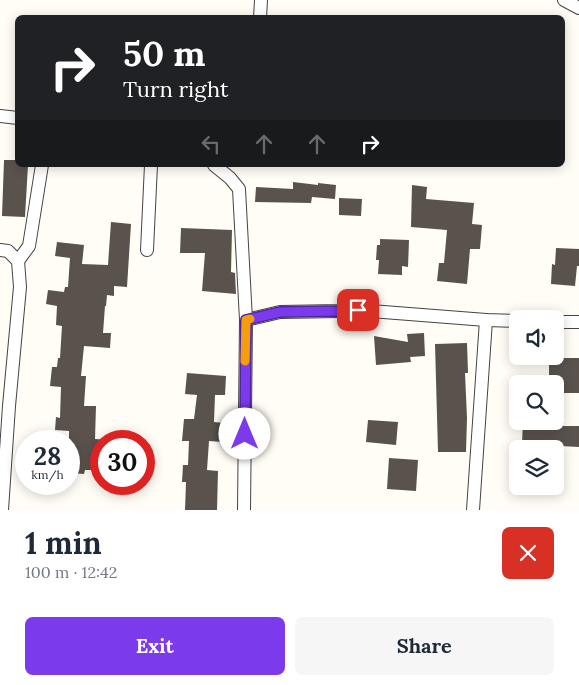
<!DOCTYPE html>
<html lang="en">
<head>
<meta charset="utf-8">
<style>
  :root { --surface:#fff; --page:#f6f6f7; --text:#1f2937; --muted:#747a83; --accent:#7c3aed }
  body { margin:0; font-family:Lora,serif; background:var(--page); color:var(--text); height:100vh; display:flex; flex-direction:column; font-size:19px; white-space:nowrap }
  * { box-sizing:border-box; margin:0 }
  p { font-size:16px; color:var(--muted) }
  .icon { flex:none; width:28px; height:28px; fill:none; stroke:currentColor; stroke-width:2; stroke-linecap:round; stroke-linejoin:round }
  .map { position:relative; height:510px; overflow:hidden }
  .details { display:flex; flex-direction:column; background:var(--surface); flex:1 }
  .details>* { flex:none }
  .guide { position:absolute; left:15px; top:15px; width:550px; height:152px; border-radius:8px; box-shadow:0 2px 12px #0003; background:#202124; color:#fff; overflow:hidden }
  .fabs { position:absolute; left:509px; top:310px; display:grid; gap:10px }
  .fabs a { display:grid; place-items:center; width:55px; height:55px; border-radius:8px; background:var(--surface); box-shadow:0 2px 12px #0003; font-size:25px }
  .speed { position:absolute; left:15px; top:430px; display:flex; gap:10px; font-size:25px; font-weight:700; text-align:center }
  .speed>* { display:grid; place-content:center; width:65px; height:65px; border-radius:50%; background:var(--surface); box-shadow:0 2px 12px #0003; line-height:1 }
  .speed small { font-size:12px; font-weight:400 }
  .speed .limit { border:8px solid #d22; background:#fff; color:#111 }
  .pin { position:absolute; display:grid; place-items:center; width:42px; height:42px; color:#fff; margin:-21px; border-radius:10px; box-shadow:0 2px 8px #0006 }
  .me { position:absolute; width:55px; margin:-28px; rotate:0deg; stroke-linejoin:round; filter:drop-shadow(0 0 4px #0008) }
  .turn { display:flex; align-items:center; gap:18px; height:105px; padding:0 25px; font-size:22px }
  .turn .icon { width:65px; height:65px; stroke-width:2.5 }
  .turn b { display:block; font-size:35px; line-height:42px }
  .lanes { display:flex; align-items:center; height:48px; padding:0 25px; background:#0003; justify-content:center; gap:25px; direction:ltr }
  .lanes .off { opacity:.35 }
  .round { display:grid; place-items:center; flex:none; width:52px; height:52px; border-radius:8px; background:var(--page) }
  .summary { display:flex; align-items:center; justify-content:space-between; height:85px; padding:0 25px }
  h1 { font-size:30px; font-weight:800; line-height:38px }
  .button { display:flex; gap:10px; margin-top:auto; padding:10px 25px }
  .button a { flex:1; height:58px; border-radius:8px; background:var(--accent); color:#fff; font-size:20px; font-weight:800; line-height:58px; text-align:center }
  .button a+a { background:var(--page); color:var(--text) }
  .map>svg:first-child { display:block }
</style>
</head>
<body>
<div class="map">
<svg width="579" height="510" viewBox="0 0 579 510">
  <rect width="100%" height="100%" fill="#fffdf5"/>
  <g fill="#5a524d">
    <path d="M4,160H18V165H28L25,217L2,216Z"/>
    <path d="M293,182L318,185V183L336,185L335,199L312,197L311,203L255,202L256,187L293,189Z"/>
    <path d="M412,185L427,187L426,199L474,203L472,224L482,225L480,249H470L467,284L437,281L439,263H444L447,230L411,227Z"/>
    <path d="M339,198L362,199L361,216L339,215Z"/>
    <path d="M111,222L131,224L127,287L114,286V296L107,295L106,306H105L103,333H111L110,348L84,346L81,376H86L84,406H96L95,439L123,441H101V451H94V470H85L84,474L71,473V469H69V431L55,430L56,417L60,418L61,387L50,386L52,367H57L58,358H60L62,326L56,325L57,306L46,304L48,290L64,292L65,287H68L70,258L55,256L57,242L84,245L82,264L108,265Z"/>
    <path d="M181,228L232,230L231,272L235,273L236,294L202,291L205,253H180Z"/>
    <path d="M380,239L409,240L408,267L402,266V275L378,274L379,260H376L377,245H380Z"/>
    <path d="M556,248L579,249V266H577L575,286L551,284L552,264L555,265Z"/>
    <path d="M424,333L425,356L410,357L411,362L376,365L374,336L408,342L407,334Z"/>
    <path d="M467,343L468,373H465L467,418L466,452H438L435,344Z"/>
    <path d="M549,358H579V393H555V384H549Z"/>
    <path d="M187,373L226,376L225,395H215L214,422L224,423L222,442L209,441L207,470L218,471L217,510H185L186,482H182L183,465H188L189,441H182L184,419H194L197,395L185,394Z"/>
    <path d="M368,420L398,422L396,445L366,442Z"/>
    <path d="M523,421H564L563,426H579V447L522,444Z"/>
    <path d="M389,458L418,460L416,491L387,489Z"/>
  </g>
  <g fill="none" stroke-linecap="round" stroke-linejoin="round">
    <defs>
      <g id="street">
        <path d="M564,0L579,8"/>
        <path d="M260,18L261,0"/>
        <path d="M0,116L18,118"/>
        <path d="M214,165L230,178L239,189L246,320L244,510"/>
        <path d="M0,250L8,251L18,261L20,287L9,406L2,510"/>
        <path d="M147,250L151,165"/>
        <path d="M18,261L29,246L42,165"/>
        <path d="M246,320L280,312L339,311L358,310L486,320L518,321"/>
        <path d="M555,322H579"/>
        <path d="M473,510L486,320"/>
      </g>
    </defs>
    <use href="#street" stroke="#444" stroke-width="14"/>
    <use href="#street" stroke="#fff" stroke-width="12"/>
  </g>
  <g fill="none" stroke-linecap="round" stroke-linejoin="round">
    <defs>
      <path id="route" d="M245,434L246,320L280,312L339,311L358,310"/>
    </defs>
    <use href="#route" stroke="#51269a" stroke-width="12"/>
    <use href="#route" stroke="#7c3aed" stroke-width="9"/>
    <path stroke="#f59e0b" stroke-width="9" d="M245,361L246,320L250,319"/>
  </g>
</svg>
<div class="fabs">
<a><svg class="icon" aria-label="sound" viewBox="0 0 24 24"><path d="M4 9h4l5-4v14l-5-4H4zM17 9q2 3 0 6"/></svg></a>
<a><svg class="icon" aria-label="search" viewBox="0 0 24 24"><circle cx="10" cy="10" r="6"/><path d="M15 15l6 6"/></svg></a>
<a><svg class="icon" aria-label="layers" viewBox="0 0 24 24"><path d="M12 4l9 5-9 5-9-5zM3 14l9 5 9-5"/></svg></a>
</div>
<div class="speed"><div>28<small>km/h</small></div><div class="limit">30</div></div>
<div class="pin" style="left:358px;top:310px;background:#d93025"><svg class="icon" aria-label="arrive" viewBox="0 0 24 24"><path d="M6 21V4h12l-3 4 3 4H6"/></svg></div>
<svg class="me" style="left:245px;top:434px" viewBox="-20 -20 40 40"><circle r="19" fill="#fff"/><path d="M0-13L10 11 0 6-10 11z" fill="#7c3aed"/></svg>
<div class="guide">
<div class="turn"><svg class="icon" aria-label="right" viewBox="0 0 24 24"><path d="M7 20v-9h11M14 6l5 5-5 5"/></svg><div><b>50 m</b>Turn right</div></div>
<div class="lanes"><svg class="icon off" aria-label="left" viewBox="0 0 24 24"><path d="M17 20v-9H6M10 6l-5 5 5 5"/></svg><svg class="icon off" aria-label="ahead" viewBox="0 0 24 24"><path d="M12 20V5M6 11l6-6 6 6"/></svg><svg class="icon off" aria-label="ahead" viewBox="0 0 24 24"><path d="M12 20V5M6 11l6-6 6 6"/></svg><svg class="icon" aria-label="right" viewBox="0 0 24 24"><path d="M7 20v-9h11M14 6l5 5-5 5"/></svg></div>
</div>
</div>
<section class="details">
<div class="summary"><div><h1>1 min</h1><p>100 m · 12:42</p></div><a class="round" style="background:#d93025;color:#fff"><svg class="icon" aria-label="close" viewBox="0 0 24 24"><path d="M6 6l12 12M18 6L6 18"/></svg></a></div>
<div class="button"><a>Exit</a><a>Share</a></div>
</section>
</body>
</html>
